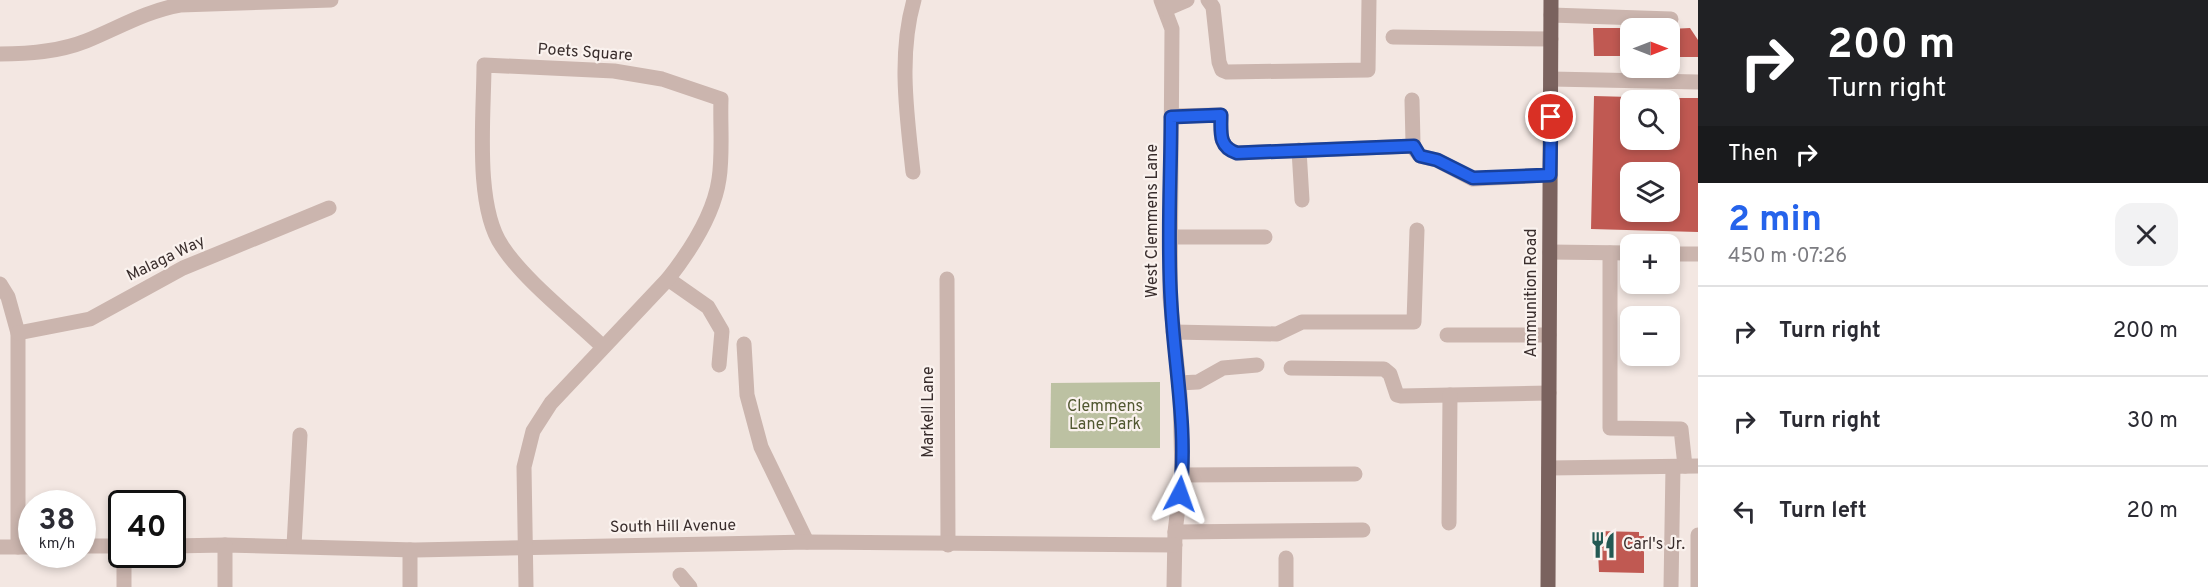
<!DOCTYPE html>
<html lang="en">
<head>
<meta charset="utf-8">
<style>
  :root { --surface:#fff; --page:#f2f2f3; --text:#2b2b33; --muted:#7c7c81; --line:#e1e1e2; --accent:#2563eb }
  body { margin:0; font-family:Overpass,sans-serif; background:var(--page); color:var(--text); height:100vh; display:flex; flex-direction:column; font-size:22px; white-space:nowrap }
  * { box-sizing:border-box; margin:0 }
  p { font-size:20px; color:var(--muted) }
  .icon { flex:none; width:33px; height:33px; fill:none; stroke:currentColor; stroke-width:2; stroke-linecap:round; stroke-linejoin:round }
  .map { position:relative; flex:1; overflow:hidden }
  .panel { display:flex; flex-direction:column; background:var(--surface); width:510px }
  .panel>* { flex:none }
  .guide { background:#202124; color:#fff; overflow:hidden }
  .needle { width:39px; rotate:90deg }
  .buttons { position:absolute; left:1620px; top:18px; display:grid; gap:12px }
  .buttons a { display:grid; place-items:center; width:60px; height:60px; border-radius:12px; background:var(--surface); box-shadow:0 3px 9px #0003; font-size:30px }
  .speed { position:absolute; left:18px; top:490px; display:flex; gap:12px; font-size:30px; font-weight:700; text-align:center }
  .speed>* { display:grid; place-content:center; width:78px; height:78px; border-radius:50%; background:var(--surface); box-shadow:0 3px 9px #0003; line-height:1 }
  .speed small { font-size:15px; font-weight:400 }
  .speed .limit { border:3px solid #111; border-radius:9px; background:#fff; color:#111 }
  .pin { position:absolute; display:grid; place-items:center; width:51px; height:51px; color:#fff; margin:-26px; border:3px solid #fff; border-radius:50%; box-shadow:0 2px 6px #0007 }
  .me { position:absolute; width:66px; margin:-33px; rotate:4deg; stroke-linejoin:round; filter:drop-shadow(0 0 4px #0008) }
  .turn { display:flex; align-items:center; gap:21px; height:126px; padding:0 30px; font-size:27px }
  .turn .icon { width:78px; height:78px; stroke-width:2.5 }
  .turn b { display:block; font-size:42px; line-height:51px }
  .then { display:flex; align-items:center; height:57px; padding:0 30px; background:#0003; gap:12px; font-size:22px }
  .round { display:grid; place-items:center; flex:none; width:63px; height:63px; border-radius:18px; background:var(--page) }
  .overview { display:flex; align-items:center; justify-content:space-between; height:102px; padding:0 30px }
  h1 { font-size:36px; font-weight:700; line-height:45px; color:var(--accent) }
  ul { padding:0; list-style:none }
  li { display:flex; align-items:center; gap:18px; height:90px; padding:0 30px; border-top:2px solid var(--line) }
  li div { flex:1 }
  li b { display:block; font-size:22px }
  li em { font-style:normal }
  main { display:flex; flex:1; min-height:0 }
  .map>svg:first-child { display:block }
</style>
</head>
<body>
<main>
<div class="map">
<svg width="1698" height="587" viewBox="0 0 1698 587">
  <rect width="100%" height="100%" fill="#f3e7e2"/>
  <path fill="#bcc1a2" d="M1160,382V448H1050L1051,383Z"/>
  <g fill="#c05952" fill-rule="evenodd">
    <path d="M1593,28H1630V56H1594Z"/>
    <path d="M1690,28L1698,40V57H1670V29Z"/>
    <path d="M1594,96L1630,97V140H1670V98H1698V232L1591,229ZM1630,172H1670V212H1630Z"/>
    <path d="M1597,531L1639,532V536H1644V573L1599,572Z"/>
  </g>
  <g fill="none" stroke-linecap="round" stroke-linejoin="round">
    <g stroke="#cbb5ae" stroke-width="15">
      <path d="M1161,0L1172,29L1170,297L1180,395L1182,475L1175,532L1174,587"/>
      <path d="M1208,0L1213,7L1219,62L1222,70L1227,72L1368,70L1369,0"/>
      <path d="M1166,9L1187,0"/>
      <path d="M1551,15L1671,19"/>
      <path d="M1393,37L1551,39"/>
      <path d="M0,54C29,54 58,52 86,41C118,28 146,11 180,5L331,0"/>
      <path d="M1551,79L1698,82"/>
      <path d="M1412,100L1413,143L1415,150L1420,156L1437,160L1473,179L1550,175"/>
      <path d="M1171,116L1221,115C1221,132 1218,147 1237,153L1414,146"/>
      <path d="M1299,150L1302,200"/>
      <path d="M913,172C907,116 898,55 914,0"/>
      <path d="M1171,237H1265"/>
      <path d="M1550,252L1630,253"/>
      <path d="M1610,253V428L1681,429L1685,466"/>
      <path d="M1670,254H1698"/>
      <path d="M668,279L708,307L722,331L719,365"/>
      <path d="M947,279L948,545"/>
      <path d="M0,284L8,297L18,333V547"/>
      <path d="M1173,332L1277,334L1302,322H1414L1417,230"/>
      <path d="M18,333L90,319L183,268L329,208"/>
      <path d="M1447,335H1549"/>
      <path d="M744,344L747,395L761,447L807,542"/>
      <path d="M1291,368L1384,369L1390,374L1397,395L1401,396L1549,393"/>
      <path d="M1179,383L1198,382L1223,368L1257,365"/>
      <path d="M1549,468L1698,466"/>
      <path d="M1182,475L1355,474"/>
      <path d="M1449,523L1450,395"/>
      <path d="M1175,532L1363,530"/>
      <path d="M82,546H122"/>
      <path d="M172,546L225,545L415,550L807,542L1175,545"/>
      <path d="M294,546L300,435"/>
      <path d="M0,547H32"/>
      <path d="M1286,558V587"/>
      <path d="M680,575L690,587"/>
      <path d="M124,587V555"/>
      <path d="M225,587V545"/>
      <path d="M410,587V550"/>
      <path d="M526,587L524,467L533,431L551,403L668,279C690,251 714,214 719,179C723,154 720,125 721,99L662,79L614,71L484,65C484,114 474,205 502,246C524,280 573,318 603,347"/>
      <path d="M1671,587L1673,467"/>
      <path d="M1698,587V535"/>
    </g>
    <path stroke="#7a625e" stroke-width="15" d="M1548,587L1551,0"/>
  </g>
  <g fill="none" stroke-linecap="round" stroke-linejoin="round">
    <defs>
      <path id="route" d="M1180,494C1188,429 1174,365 1171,301C1167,240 1171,178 1171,117L1221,115C1221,132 1218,147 1237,153L1414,146L1420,156L1437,160L1473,178L1550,175L1551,117"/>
    </defs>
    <use href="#route" stroke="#184099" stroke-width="15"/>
    <use href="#route" stroke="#2563eb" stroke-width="10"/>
  </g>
  <defs>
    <symbol id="restaurant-bare" viewBox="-9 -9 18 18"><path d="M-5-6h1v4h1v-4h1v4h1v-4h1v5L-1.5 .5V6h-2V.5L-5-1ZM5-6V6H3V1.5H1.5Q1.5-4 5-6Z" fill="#235953" stroke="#faf2ee" stroke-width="2.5" paint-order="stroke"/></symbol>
  </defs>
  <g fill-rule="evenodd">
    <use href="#restaurant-bare" x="1584" y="526" width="38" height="38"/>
  </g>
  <g text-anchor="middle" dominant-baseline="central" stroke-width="4.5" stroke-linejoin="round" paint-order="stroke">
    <g font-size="16" fill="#392d2c" stroke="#faf2ee">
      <text transform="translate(585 53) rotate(4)">Poets Square</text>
      <text transform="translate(1153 221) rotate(-90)">West Clemmens Lane</text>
      <text transform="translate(166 259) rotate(-26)">Malaga Way</text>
      <text transform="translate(1532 293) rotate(-90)">Ammunition Road</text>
      <text transform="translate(929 412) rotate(-90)">Markell Lane</text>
      <text transform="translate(673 527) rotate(-1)">South Hill Avenue</text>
    </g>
    <g font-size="16" fill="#505730" stroke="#faf2ee">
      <text x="1105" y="407">Clemmens<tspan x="1105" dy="18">Lane Park</tspan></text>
    </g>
    <g font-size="16" fill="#392d2c" stroke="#faf2ee" text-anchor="start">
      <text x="1623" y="545">Carl's Jr.</text>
    </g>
  </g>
</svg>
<div class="buttons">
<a><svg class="needle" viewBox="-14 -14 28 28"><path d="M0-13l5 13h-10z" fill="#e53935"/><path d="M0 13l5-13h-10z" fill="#7c7c81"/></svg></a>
<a><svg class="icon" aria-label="search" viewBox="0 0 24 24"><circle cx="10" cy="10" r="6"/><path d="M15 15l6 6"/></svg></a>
<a><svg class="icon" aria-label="layers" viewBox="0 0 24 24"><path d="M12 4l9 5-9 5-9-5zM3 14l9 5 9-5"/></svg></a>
<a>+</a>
<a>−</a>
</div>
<div class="speed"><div>38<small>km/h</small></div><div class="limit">40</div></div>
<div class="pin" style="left:1551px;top:117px;background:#d93025"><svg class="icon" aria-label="arrive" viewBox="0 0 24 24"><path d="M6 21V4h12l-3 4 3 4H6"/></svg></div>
<svg class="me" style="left:1180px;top:494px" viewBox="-20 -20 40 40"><path d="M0-17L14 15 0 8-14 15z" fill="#2563eb" stroke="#fff" stroke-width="4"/></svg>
</div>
<section class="panel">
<div class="guide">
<div class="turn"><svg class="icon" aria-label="right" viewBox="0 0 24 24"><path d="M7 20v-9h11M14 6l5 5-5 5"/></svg><div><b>200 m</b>Turn right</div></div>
<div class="then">Then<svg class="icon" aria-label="right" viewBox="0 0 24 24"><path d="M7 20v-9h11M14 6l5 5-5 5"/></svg></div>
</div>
<div class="overview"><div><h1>2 min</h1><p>450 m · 07:26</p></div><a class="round"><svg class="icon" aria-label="close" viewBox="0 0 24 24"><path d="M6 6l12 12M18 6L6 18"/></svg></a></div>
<ul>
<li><svg class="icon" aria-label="right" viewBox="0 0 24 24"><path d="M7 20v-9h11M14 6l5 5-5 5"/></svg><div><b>Turn right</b></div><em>200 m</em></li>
<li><svg class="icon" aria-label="right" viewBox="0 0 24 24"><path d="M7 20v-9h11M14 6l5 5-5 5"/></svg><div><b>Turn right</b></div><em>30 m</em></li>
<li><svg class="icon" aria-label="left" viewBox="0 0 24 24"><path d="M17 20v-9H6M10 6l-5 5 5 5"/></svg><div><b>Turn left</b></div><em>20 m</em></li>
</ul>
</section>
</main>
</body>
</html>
